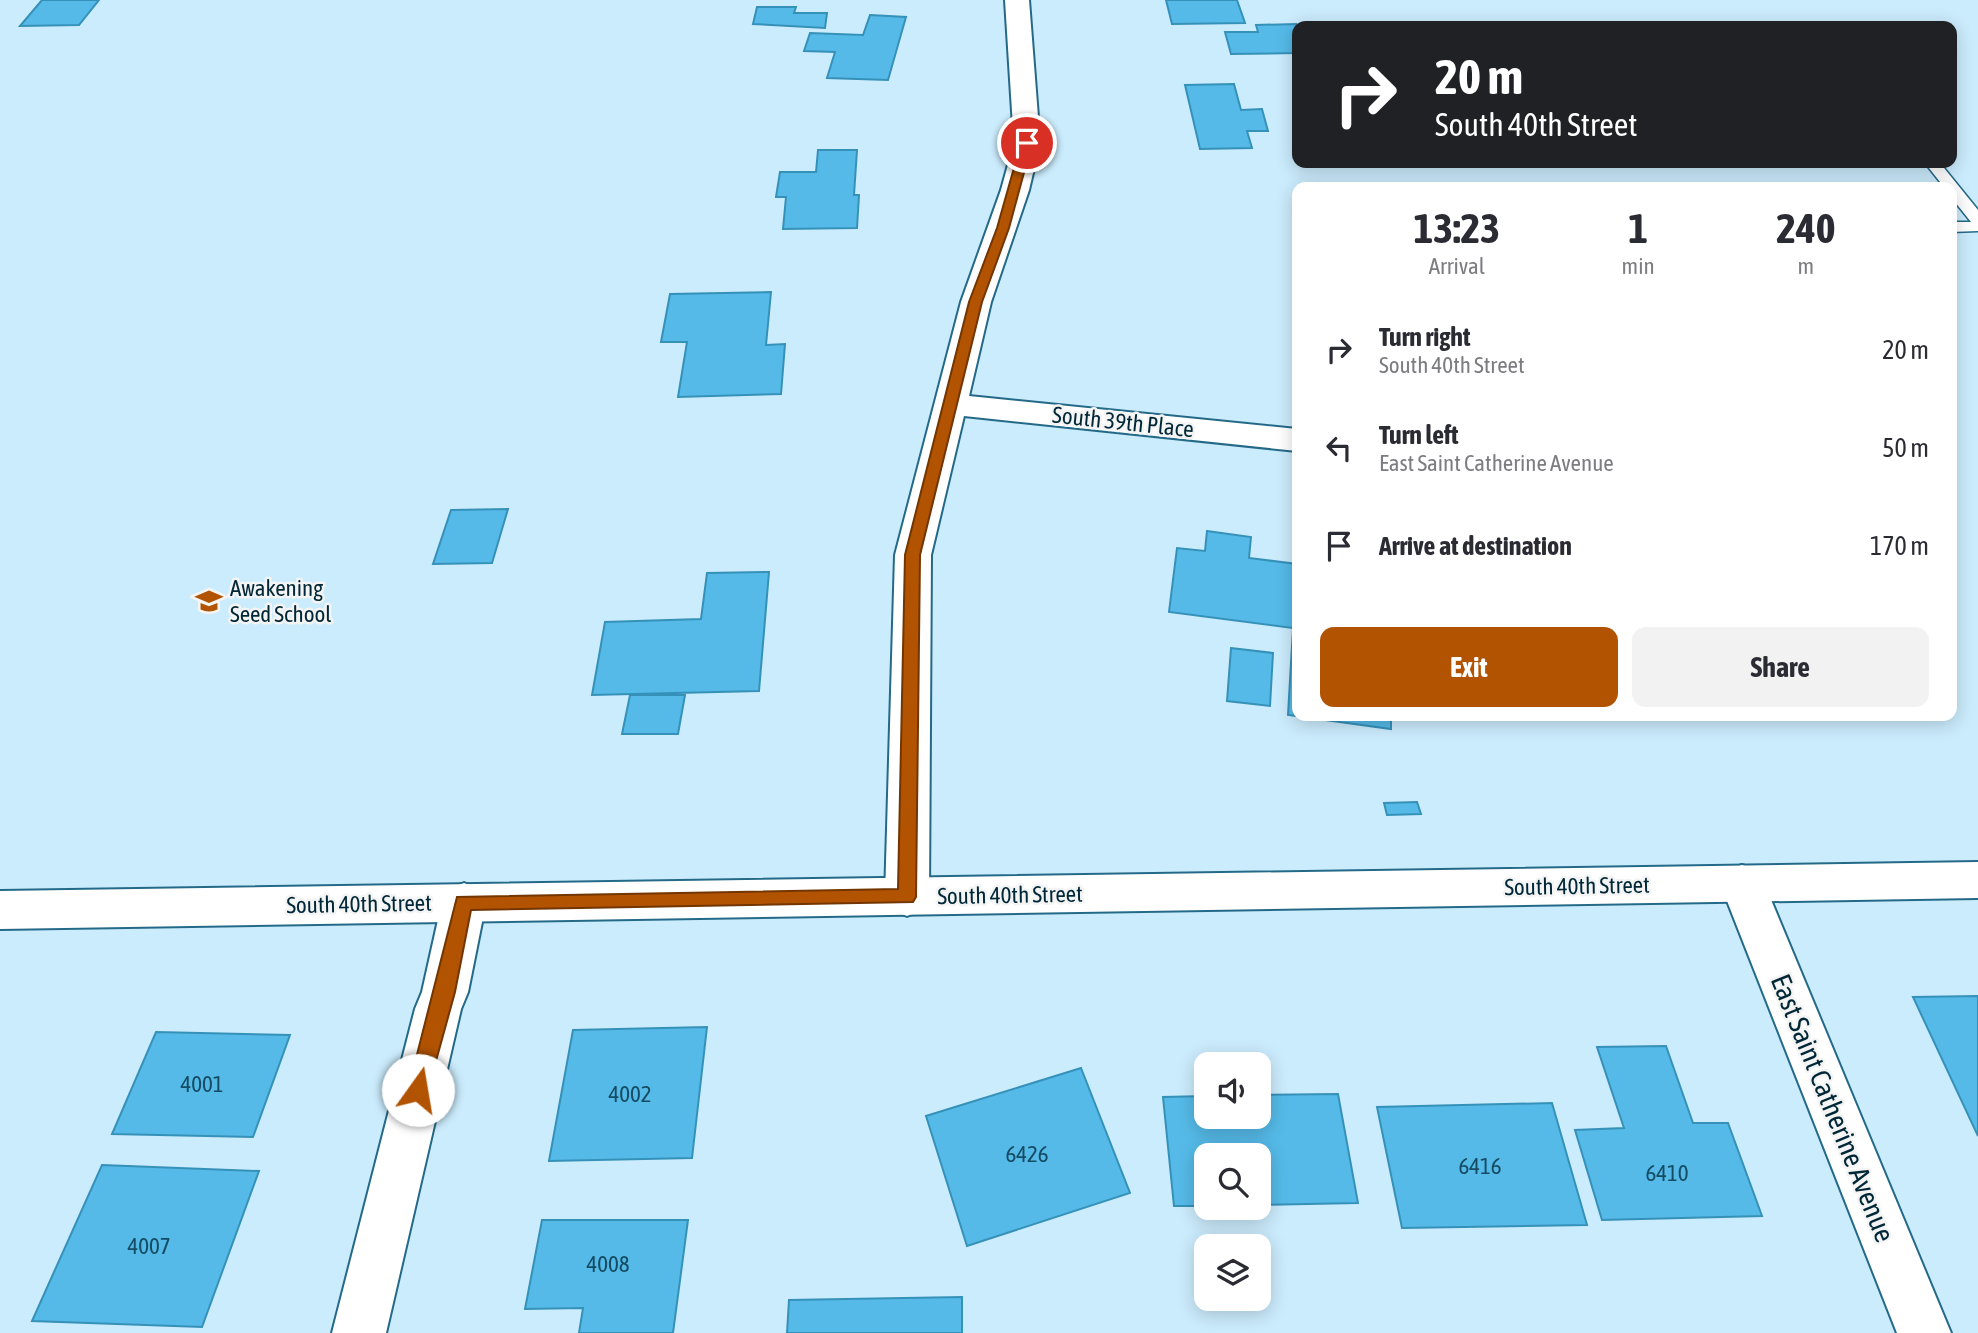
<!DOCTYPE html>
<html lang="en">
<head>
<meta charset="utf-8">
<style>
  :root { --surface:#fff; --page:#f2f2f3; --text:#2b2b33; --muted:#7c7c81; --accent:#b15301 }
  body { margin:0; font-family:"Asap Condensed",sans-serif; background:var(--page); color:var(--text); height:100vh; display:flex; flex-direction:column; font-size:26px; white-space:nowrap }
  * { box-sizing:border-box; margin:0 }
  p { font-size:23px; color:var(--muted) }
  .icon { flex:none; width:38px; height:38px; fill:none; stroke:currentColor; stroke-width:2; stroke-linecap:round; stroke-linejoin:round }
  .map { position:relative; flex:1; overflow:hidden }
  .panel { position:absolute; left:1292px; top:182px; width:665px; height:539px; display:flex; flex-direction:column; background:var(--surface); border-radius:14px; box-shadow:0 4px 18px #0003 }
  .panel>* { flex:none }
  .banner { position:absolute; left:1292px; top:21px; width:665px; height:147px; border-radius:14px; box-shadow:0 4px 18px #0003; background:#202124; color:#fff; overflow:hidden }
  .tools { position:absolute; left:1194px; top:1052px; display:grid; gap:14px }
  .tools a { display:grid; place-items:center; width:77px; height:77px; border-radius:14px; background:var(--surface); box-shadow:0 4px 18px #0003; font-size:35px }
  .pin { position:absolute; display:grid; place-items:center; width:60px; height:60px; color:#fff; margin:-30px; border:4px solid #fff; border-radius:50%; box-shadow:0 2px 7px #0007 }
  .me { position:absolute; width:77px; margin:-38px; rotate:13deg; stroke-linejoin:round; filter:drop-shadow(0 0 5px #0008) }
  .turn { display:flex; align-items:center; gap:24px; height:147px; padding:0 28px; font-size:32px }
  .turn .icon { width:91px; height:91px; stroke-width:2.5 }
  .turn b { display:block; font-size:49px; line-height:60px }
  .eta { display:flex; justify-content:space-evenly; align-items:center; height:119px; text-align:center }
  .eta b { font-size:42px; font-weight:700; line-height:49px }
  .action { display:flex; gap:14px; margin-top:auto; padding:14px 28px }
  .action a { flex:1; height:80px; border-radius:14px; background:var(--accent); color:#fff; font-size:28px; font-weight:700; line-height:80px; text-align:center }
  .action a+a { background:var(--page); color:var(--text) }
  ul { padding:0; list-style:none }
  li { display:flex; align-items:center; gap:21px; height:98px; padding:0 28px }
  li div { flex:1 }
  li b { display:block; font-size:26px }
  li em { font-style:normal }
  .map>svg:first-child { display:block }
</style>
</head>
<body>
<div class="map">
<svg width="1978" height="1333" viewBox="0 0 1978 1333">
  <rect width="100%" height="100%" fill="#cbecfd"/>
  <g fill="#55bae8" stroke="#3691b9" stroke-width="2">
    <path d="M42,0H99L79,25L20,26Z"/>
    <path d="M1166,0H1237L1245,23L1172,24Z"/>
    <path d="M757,7H796L794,13H827L825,28L753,24Z"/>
    <path d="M870,15L906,17L888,80L827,78L835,52L804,51L810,33L863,35Z"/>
    <path d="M1296,24L1297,53L1231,54L1225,32H1258L1256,25Z"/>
    <path d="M1234,84L1241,110L1262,109L1268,131H1247L1252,148L1200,149L1185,85Z"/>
    <path d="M818,150H857L854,195H859L857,228L783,229L786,197H776L780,172H816Z"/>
    <path d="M771,292L766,345L785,344L781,394L678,397L687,342H661L670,294Z"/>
    <path d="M508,509L492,563L433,564L451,510Z"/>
    <path d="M1207,531L1251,537L1249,558L1297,564V716H1391V729L1288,715L1293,628L1169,612L1177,548L1205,551Z"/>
    <path d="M769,572L759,691L592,695L605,622L701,619L707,573Z"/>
    <path d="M1231,648L1273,653L1270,706L1227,701Z"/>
    <path d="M630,695H685L678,734H622Z"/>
    <path d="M1417,802L1421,814L1387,815L1384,803Z"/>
    <path d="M1978,996V1136L1913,997Z"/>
    <path d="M707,1027L692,1158L549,1161L573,1030Z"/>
    <path d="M156,1032L290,1035L253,1137L112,1134Z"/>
    <path d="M1666,1046L1693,1123H1728L1762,1216L1602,1220L1575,1130L1624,1128L1597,1047Z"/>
    <path d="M1081,1068L1130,1193L967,1246L926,1116Z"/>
    <path d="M1338,1094L1358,1203L1258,1205V1155H1206V1206H1174L1163,1097L1206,1096V1116H1258V1095Z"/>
    <path d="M1552,1103L1587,1225L1402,1228L1377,1107Z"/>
    <path d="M102,1165L259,1171L202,1327L32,1321Z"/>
    <path d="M542,1220H688L673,1333H579L583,1308L525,1309Z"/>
    <path d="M962,1297V1333H787L789,1300Z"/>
  </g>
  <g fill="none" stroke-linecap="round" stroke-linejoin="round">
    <defs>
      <path id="service" d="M1925,163H1940L1978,210V231L1951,232V222H1971L1951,197V187H1944Z"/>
      <g id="minor">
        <path d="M1005,0H1029L1040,143L1029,190L991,302L969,396L1297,429V451L964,416L931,555L929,897L922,910L907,916L892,910L885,897L895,555L961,302L1001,190L1014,143Z"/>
        <path d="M1742,865L1757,870L1764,883L1951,1333H1897L1720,883L1727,870Z"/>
        <path d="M464,883L479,889L486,902L468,992L461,1009L386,1333H332L415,1009L422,992L442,902L449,889Z"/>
      </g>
      <path id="secondary" d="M1978,862V898L0,929V891Z"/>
    </defs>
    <use href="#service" stroke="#246a88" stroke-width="3"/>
    <use href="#minor" stroke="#246a88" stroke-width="4"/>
    <use href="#secondary" stroke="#246a88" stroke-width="4"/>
    <use href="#service" fill="#fff" fill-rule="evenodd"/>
    <use href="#minor" fill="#fff" fill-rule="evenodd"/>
    <use href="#secondary" fill="#fff" fill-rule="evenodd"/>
  </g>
  <path fill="#b15301" stroke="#733601" stroke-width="2" d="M1027,140L1032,143L1009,228L982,302L920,555L916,897L913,902L471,910L455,992L428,1090L425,1096L418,1099L411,1096L408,1090L457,897L898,889L905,555L969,302L997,228L1021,143Z"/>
  <defs>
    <symbol id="school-bare" viewBox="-9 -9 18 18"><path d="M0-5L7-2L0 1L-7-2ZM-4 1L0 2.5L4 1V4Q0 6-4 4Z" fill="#b15301" stroke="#f3f4f3" stroke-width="2.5" paint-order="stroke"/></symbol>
  </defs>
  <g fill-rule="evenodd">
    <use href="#school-bare" x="190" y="582" width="38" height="38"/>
  </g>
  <g text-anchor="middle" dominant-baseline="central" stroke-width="5" stroke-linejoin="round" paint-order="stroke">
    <g font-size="23" fill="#002737" stroke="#f3f4f3">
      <text transform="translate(1123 422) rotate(6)">South 39th Place</text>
      <text transform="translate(1577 886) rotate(-1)">South 40th Street</text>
      <text transform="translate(1010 895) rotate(-1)">South 40th Street</text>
      <text transform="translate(359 904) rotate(-1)">South 40th Street</text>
    </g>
    <g font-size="23" fill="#002737" stroke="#f3f4f3" text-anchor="start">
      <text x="230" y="588">Awakening<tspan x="230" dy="26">Seed School</tspan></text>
    </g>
    <g font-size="23" fill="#154c63">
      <text x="202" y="1084">4001</text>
      <text x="630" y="1094">4002</text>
      <text x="1027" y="1154">6426</text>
      <text x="1480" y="1166">6416</text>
      <text x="1667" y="1173">6410</text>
      <text x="149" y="1246">4007</text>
      <text x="608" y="1264">4008</text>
    </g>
    <g font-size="28" fill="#002737" stroke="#f3f4f3">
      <text transform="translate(1833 1108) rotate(68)">East Saint Catherine Avenue</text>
    </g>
  </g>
</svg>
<div class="tools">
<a><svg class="icon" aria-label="sound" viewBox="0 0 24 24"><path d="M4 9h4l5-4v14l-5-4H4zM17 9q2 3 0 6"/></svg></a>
<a><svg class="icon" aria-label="search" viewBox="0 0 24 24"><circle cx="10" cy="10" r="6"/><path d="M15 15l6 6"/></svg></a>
<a><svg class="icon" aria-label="layers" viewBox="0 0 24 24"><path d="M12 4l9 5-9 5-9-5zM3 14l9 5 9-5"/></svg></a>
</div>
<div class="pin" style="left:1027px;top:143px;background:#d93025"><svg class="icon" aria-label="arrive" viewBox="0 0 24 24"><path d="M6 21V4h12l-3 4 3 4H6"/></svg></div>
<svg class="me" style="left:418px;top:1090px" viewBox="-20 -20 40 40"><circle r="19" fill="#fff"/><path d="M0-13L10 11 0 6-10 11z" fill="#b15301"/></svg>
<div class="banner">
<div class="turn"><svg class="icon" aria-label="right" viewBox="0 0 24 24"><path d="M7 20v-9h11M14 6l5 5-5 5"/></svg><div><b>20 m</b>South 40th Street</div></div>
</div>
<section class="panel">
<div class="eta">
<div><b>13:23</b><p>Arrival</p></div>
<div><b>1</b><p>min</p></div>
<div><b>240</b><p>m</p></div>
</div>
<ul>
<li><svg class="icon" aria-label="right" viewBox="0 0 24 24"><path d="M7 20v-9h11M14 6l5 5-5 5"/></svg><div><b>Turn right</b><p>South 40th Street</p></div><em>20 m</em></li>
<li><svg class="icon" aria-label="left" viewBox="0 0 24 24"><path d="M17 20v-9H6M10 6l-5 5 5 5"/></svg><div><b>Turn left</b><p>East Saint Catherine Avenue</p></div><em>50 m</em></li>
<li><svg class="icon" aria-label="arrive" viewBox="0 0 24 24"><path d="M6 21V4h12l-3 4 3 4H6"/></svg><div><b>Arrive at destination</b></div><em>170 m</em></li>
</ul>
<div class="action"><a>Exit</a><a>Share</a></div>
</section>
</div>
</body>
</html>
